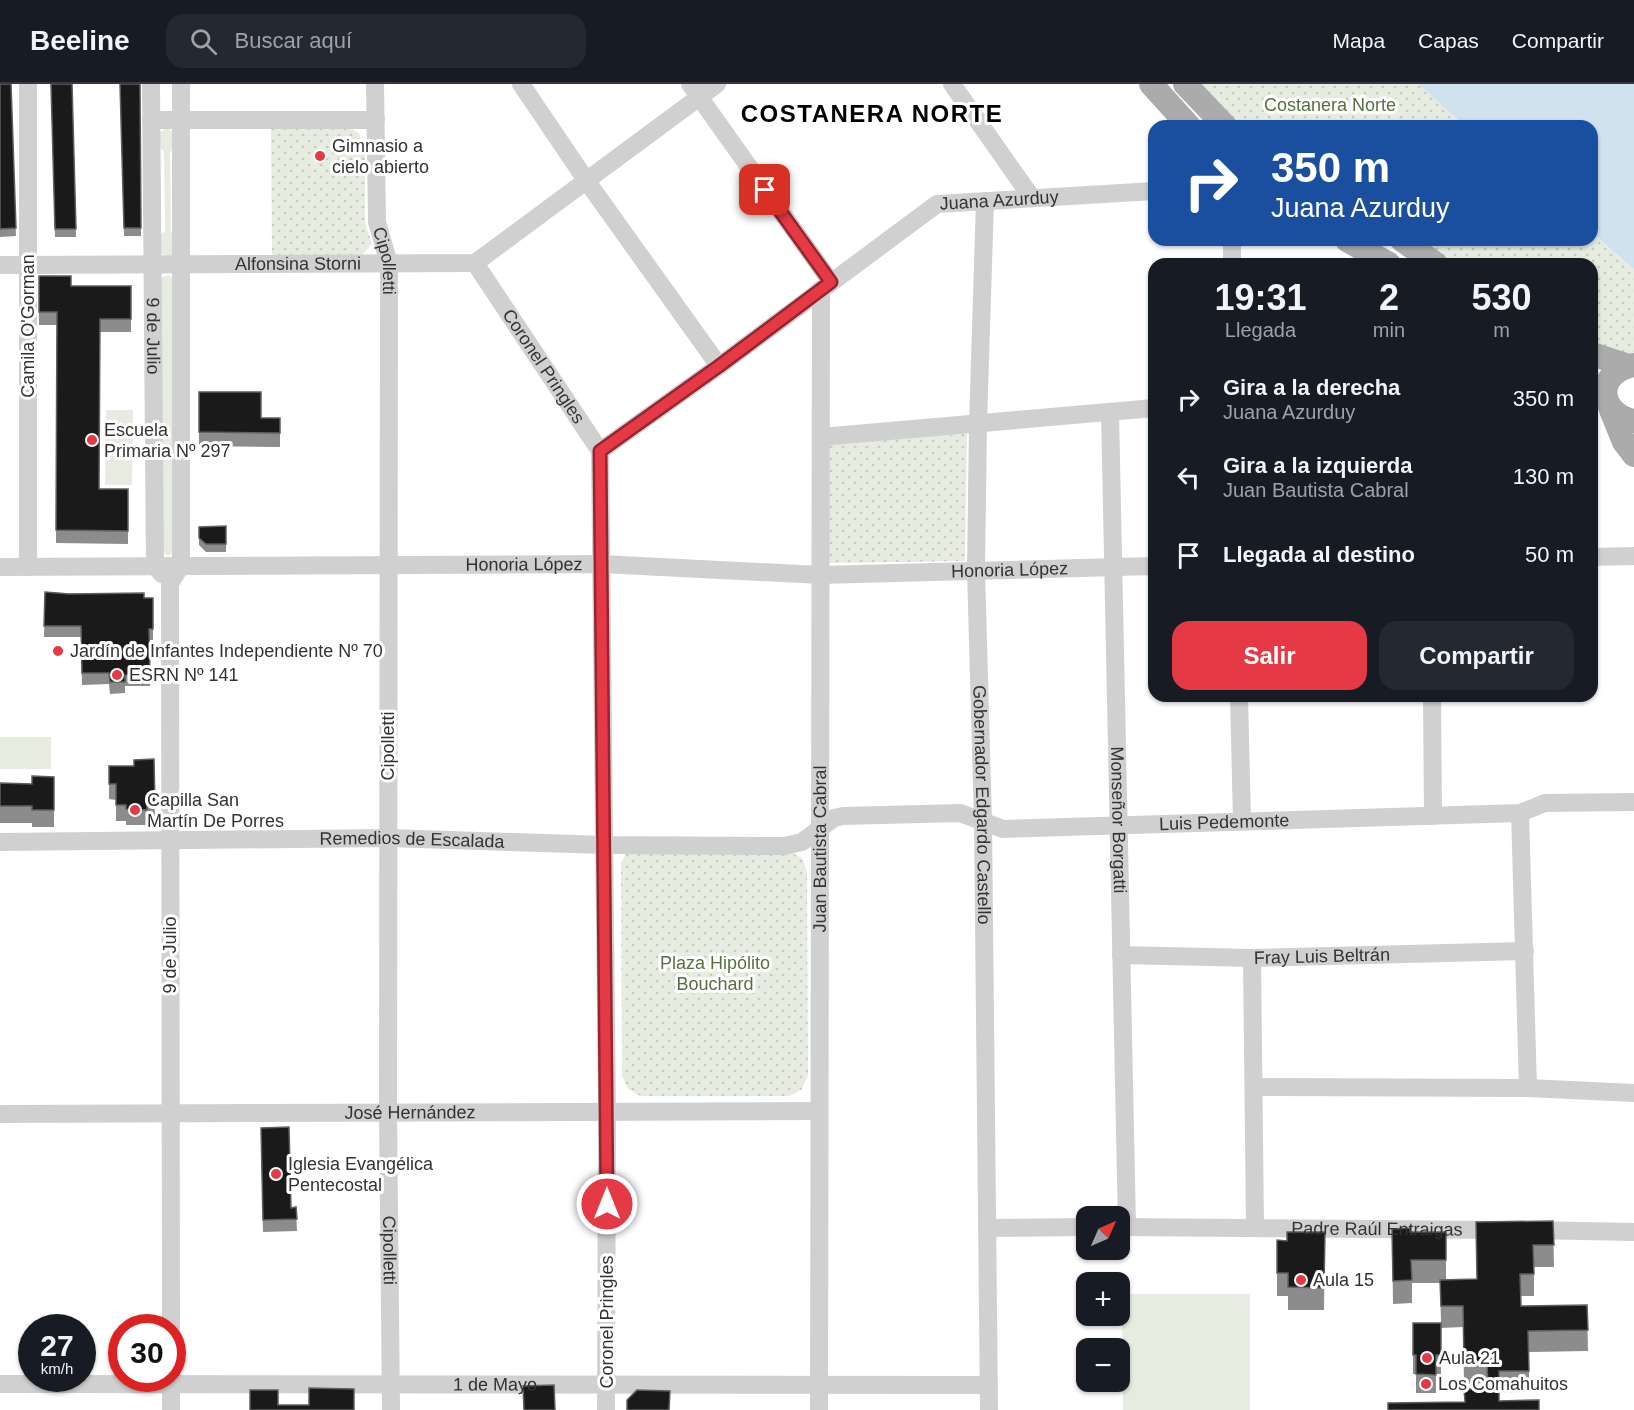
<!DOCTYPE html>
<html lang="es">
<head>
<meta charset="utf-8">
<style>
  :root { --surface:#171b24; --page:#242831; --text:#f1f3f6; --muted:#9ea1a6; --line:#363941; --accent:#e63946 }
  body { margin:0; font-family:Arial,sans-serif; background:var(--page); color:var(--text); height:100vh; display:flex; flex-direction:column; font-size:22px; white-space:nowrap }
  * { box-sizing:border-box; margin:0 }
  p { font-size:20px; color:var(--muted) }
  .icon { flex:none; width:33px; height:33px; fill:none; stroke:currentColor; stroke-width:2; stroke-linecap:round; stroke-linejoin:round }
  .map { position:relative; flex:1; overflow:hidden }
  .sheet { position:absolute; left:1148px; top:174px; width:450px; height:444px; display:flex; flex-direction:column; background:var(--surface); border-radius:18px; box-shadow:0 2px 4px #0004 }
  .sheet>* { flex:none }
  .banner { position:absolute; left:1148px; top:36px; width:450px; height:126px; border-radius:18px; box-shadow:0 2px 4px #0004; background:#1a4fa0; color:#fff; overflow:hidden }
  .needle { width:39px; rotate:45deg }
  .fabs { position:absolute; left:1076px; top:1122px; display:grid; gap:12px }
  .fabs a { display:grid; place-items:center; width:54px; height:54px; border-radius:12px; background:var(--surface); box-shadow:0 2px 4px #0004; font-size:30px }
  .speed { position:absolute; left:18px; top:1230px; display:flex; gap:12px; font-size:30px; font-weight:700; text-align:center }
  .speed>* { display:grid; place-content:center; width:78px; height:78px; border-radius:50%; background:var(--surface); box-shadow:0 2px 4px #0004; line-height:1 }
  .speed small { font-size:15px; font-weight:400 }
  .speed .limit { border:9px solid #d22; background:#fff; color:#111 }
  .pin { position:absolute; display:grid; place-items:center; width:51px; height:51px; color:#fff; margin:-26px; border-radius:12px; box-shadow:0 3px 9px #0006 }
  .me { position:absolute; width:66px; margin:-33px; rotate:0deg; stroke-linejoin:round; filter:drop-shadow(0 0 4px #0008) }
  .turn { display:flex; align-items:center; gap:21px; height:126px; padding:0 24px; font-size:27px }
  .turn .icon { width:78px; height:78px; stroke-width:2.5 }
  .turn b { display:block; font-size:42px; line-height:51px }
  .eta { display:flex; justify-content:space-evenly; align-items:center; height:102px; text-align:center }
  .eta b { font-size:36px; font-weight:700; line-height:42px }
  .primary-button { display:flex; gap:12px; margin-top:auto; padding:12px 24px }
  .primary-button a { flex:1; height:69px; border-radius:18px; background:var(--accent); color:#fff; font-size:24px; font-weight:700; line-height:69px; text-align:center }
  .primary-button a+a { background:var(--page); color:var(--text) }
  ul { padding:0; list-style:none }
  li { display:flex; align-items:center; gap:18px; height:78px; padding:0 24px }
  li div { flex:1 }
  li b { display:block; font-size:22px }
  li em { font-style:normal }
  header { display:flex; align-items:center; gap:36px; box-sizing:border-box; height:84px; padding:0 30px; background:var(--surface); border-bottom:2px solid var(--line) }
  header strong { font-size:28px }
  nav { display:flex; gap:33px; margin-inline-start:auto; font-size:21px }
  .search { width:420px; height:54px; background:var(--page); display:flex; align-items:center; gap:15px; box-sizing:border-box; padding:0 21px; border-radius:18px; color:var(--muted); font-size:22px }
  .map>svg:first-child { display:block }
</style>
</head>
<body>
<header>
<strong>Beeline</strong>
<div class="search"><svg class="icon" aria-label="search" viewBox="0 0 24 24"><circle cx="10" cy="10" r="6"/><path d="M15 15l6 6"/></svg>Buscar aquí</div>
<nav><a>Mapa</a><a>Capas</a><a>Compartir</a></nav>
</header>
<div class="map">
<svg width="1634" height="1326" viewBox="0 0 1634 1326">
  <defs>
    <pattern id="park-dots" width="8" height="8" patternUnits="userSpaceOnUse" patternTransform="scale(1.5)"><rect width="8" height="8" fill="#e6ecdf"/><path d="M2 2h.1M6 6h.1" fill="none" stroke="#c6cbc0" stroke-width="1.8" stroke-linecap="round"/></pattern>
  </defs>
  <rect width="100%" height="100%" fill="#fff"/>
  <g fill="#e6ecdf">
    <path d="M168,44L173,49L176,63L170,68L171,148L175,157L173,170L167,173L161,169L158,153L165,147L164,68C156,59 154,48 168,44Z"/>
    <path d="M169,191L174,196V468L168,472L162,468L158,199L162,193Z"/>
    <path d="M106,326H133L132,401H105Z"/>
    <rect x="0" y="653" width="51" height="32"/>
    <path d="M1122,1210H1250V1326H1123Z"/>
  </g>
  <g fill="url(#park-dots)">
    <path d="M1194,0H1418L1465,42H1234Z"/>
    <path d="M346,42L359,49L365,63V138L372,160L361,172H272L271,43Z"/>
    <path d="M1592,149L1634,185V274L1592,261V180H1451L1419,156H1592Z"/>
    <path d="M967,349L965,477L829,479V361Z"/>
    <path d="M634,766H787L802,774L807,788L808,992L801,1006L789,1012H640L628,1005L622,992L621,779L626,770Z"/>
  </g>
  <path fill="#cfe2ee" d="M1418,0H1634V185L1592,149V42H1465Z"/>
  <g fill="none" stroke-linecap="round" stroke-linejoin="round">
    <g stroke="#d0d0d0" stroke-width="18">
      <path d="M28,0V483"/>
      <path id="s1" d="M151,0L155,482L162,490"/>
      <path id="s2" d="M375,0L377,138L389,180L388,1029L391,1326"/>
      <path d="M521,0L586,96L719,282"/>
      <path d="M690,0L831,198"/>
      <path d="M952,0L1032,114"/>
      <path d="M151,36H376"/>
      <path id="s3" d="M985,117L978,340L976,486L983,737L989,1326"/>
      <path d="M1232,156V180"/>
      <path id="s4" d="M475,179L600,367L607,1029L606,1326"/>
      <path id="s5" d="M0,181L475,179L717,0"/>
      <path id="s6" d="M1110,328L1127,1142"/>
      <path d="M821,353L1154,324"/>
      <path id="s7" d="M600,367L719,282L937,120L1154,107"/>
      <path d="M1592,473L1634,472"/>
      <path id="s8" d="M0,483L602,480L821,491L1154,482"/>
      <path d="M1239,612L1242,737"/>
      <path d="M1432,612L1433,732"/>
      <path d="M1520,729L1528,1004"/>
      <path id="s9" d="M0,758L388,754L605,761L784,762L802,758L834,734L843,732L960,729L1003,745L1520,729L1545,719L1634,718"/>
      <path id="s10" d="M1121,871L1252,874L1525,867"/>
      <path d="M1252,874L1255,1143"/>
      <path d="M1254,1003L1528,1004L1634,1009"/>
      <path id="s11" d="M0,1030L819,1027"/>
      <path id="s12" d="M1119,1143L1501,1146"/>
      <path d="M987,1144L1086,1143"/>
      <path d="M1529,1146L1634,1148"/>
      <path d="M171,1244L170,499L181,482V0"/>
      <path d="M171,1294V1326"/>
      <path id="s13" d="M0,1300L989,1301"/>
      <path id="s14" d="M819,1326L821,205"/>
    </g>
    <g stroke="#ababab" stroke-width="24">
      <path d="M1151,0L1189,42"/>
      <path d="M1185,0L1225,42"/>
      <path d="M1347,156L1389,180"/>
      <path d="M1402,156L1436,180"/>
      <path d="M1592,270L1628,282"/>
      <path d="M1634,281C1595,288 1597,329 1634,337"/>
      <path d="M1611,326L1624,358L1634,371"/>
    </g>
  </g>
  <g fill="#8c8c8c">
    <path d="M0,0H11L16,152L0,153Z"/>
    <path d="M51,0H72L76,153H55Z"/>
    <path d="M120,0H140L141,152H124Z"/>
    <path d="M39,192L71,202H131V248H100L99,405H128V460L56,459L57,241H39Z"/>
    <path d="M199,308L261,334H280V363L199,362Z"/>
    <path d="M226,442V468H206L199,461V443Z"/>
    <path d="M45,508L153,514V556H149L150,602H125V609L110,610L109,600L82,601L81,553H44Z"/>
    <path d="M154,675L155,737H147V741H126V737H116V716L109,715V682H134Z"/>
    <path d="M54,693V743H32V739H0V699L32,700Z"/>
    <path d="M261,1044L291,1124L296,1123L297,1147L263,1148Z"/>
    <path d="M1553,1137L1554,1183H1534V1212H1521V1222L1587,1221L1588,1267L1529,1268V1308L1499,1309L1464,1318L1487,1305V1299L1464,1300L1463,1243L1441,1244V1290H1436V1309H1416V1290H1413V1239H1441L1440,1199H1412V1219L1393,1220L1392,1145L1410,1148H1446V1196L1477,1195Z"/>
    <path d="M1325,1148L1324,1226H1288V1212H1277V1156L1287,1157Z"/>
  </g>
  <g fill="#1a1a1a" stroke="#5f5f5f" stroke-width="1.5">
    <path d="M0,0H11L16,144L0,145Z"/>
    <path d="M51,0H72L76,145H55Z"/>
    <path d="M120,0H140L141,144H124Z"/>
    <path d="M39,192H71V202H131V235H100L99,405H128V447L56,446L57,228H39Z"/>
    <path d="M199,308H261V334H280V349L199,348Z"/>
    <path d="M226,442V460H206L199,454V443Z"/>
    <path d="M45,508L69,510L144,509V514H153V545H149L150,591H125V598H110L109,589H82L81,542H44Z"/>
    <path d="M154,675L155,722L147,721V726L126,725V721H116V700H109V682H134V676Z"/>
    <path d="M32,692L54,693V726H32V722H0V699L32,700Z"/>
    <path d="M289,1043L291,1124L296,1123L297,1135L263,1136L261,1044Z"/>
    <path d="M1553,1137L1554,1161H1533L1534,1190H1520L1521,1222L1587,1221L1588,1246L1528,1247L1529,1287H1499V1317L1539,1316V1326H1388V1319L1465,1318L1464,1305H1488L1487,1278H1464L1463,1222H1441L1440,1196L1477,1195L1476,1138Z"/>
    <path d="M1410,1144V1148H1446V1176H1411L1412,1196L1393,1197L1392,1145Z"/>
    <path d="M1287,1148H1325L1324,1204L1288,1203V1189H1277V1156L1287,1157Z"/>
    <path d="M1413,1239H1441V1271H1436V1291L1416,1290V1271H1413Z"/>
    <path d="M554,1301L555,1326H524L523,1302Z"/>
    <path d="M309,1304L354,1305V1326H250V1306H278V1321H309Z"/>
    <path d="M637,1306L670,1307L669,1326H627V1316Z"/>
  </g>
  <g fill="none" stroke-linecap="round" stroke-linejoin="round">
    <defs>
      <path id="route" d="M607,1120L600,367L719,282L831,198L765,106"/>
    </defs>
    <use href="#route" stroke="#96252e" stroke-width="15"/>
    <use href="#route" stroke="#e63946" stroke-width="10"/>
  </g>
  <g fill="#e63946" stroke="#fff" stroke-width="2">
    <circle cx="320" cy="72" r="6"/>
    <circle cx="92" cy="356" r="6"/>
    <circle cx="58" cy="567" r="6"/>
    <circle cx="117" cy="591" r="6"/>
    <circle cx="135" cy="726" r="6"/>
    <circle cx="276" cy="1090" r="6"/>
    <circle cx="1301" cy="1196" r="6"/>
    <circle cx="1427" cy="1274" r="6"/>
    <circle cx="1426" cy="1300" r="6"/>
  </g>
  <g text-anchor="middle" dominant-baseline="central" stroke-width="6" stroke-linejoin="round" paint-order="stroke">
    <g font-size="18" fill="#56703f" stroke="#fff">
      <text x="1330" y="21">Costanera Norte</text>
      <text x="715" y="879">Plaza Hipólito<tspan x="715" dy="21">Bouchard</tspan></text>
    </g>
    <g font-size="18" fill="#333" stroke="#fff" text-anchor="start">
      <text x="332" y="62">Gimnasio a<tspan x="332" dy="21">cielo abierto</tspan></text>
      <text x="104" y="346">Escuela<tspan x="104" dy="21">Primaria Nº 297</tspan></text>
      <text x="70" y="567">Jardín de Infantes Independiente Nº 70</text>
      <text x="129" y="591">ESRN Nº 141</text>
      <text x="147" y="716">Capilla San<tspan x="147" dy="21">Martín De Porres</tspan></text>
      <text x="288" y="1080">Iglesia Evangélica<tspan x="288" dy="21">Pentecostal</tspan></text>
      <text x="1313" y="1196">Aula 15</text>
      <text x="1439" y="1274">Aula 21</text>
      <text x="1438" y="1300">Los Comahuitos</text>
    </g>
    <g font-size="18" fill="#333" stroke="#fff">
      <text stroke="none"><textPath href="#s7" startOffset="480">Juana Azurduy</textPath></text>
      <text stroke="none"><textPath href="#s2" startOffset="178">Cipolletti</textPath></text>
      <text stroke="none"><textPath href="#s5" startOffset="298">Alfonsina Storni</textPath></text>
      <text transform="translate(28 242) rotate(-90)">Camila O'Gorman</text>
      <text stroke="none"><textPath href="#s1" startOffset="252">9 de Julio</textPath></text>
      <text stroke="none"><textPath href="#s4" startOffset="124">Coronel Pringles</textPath></text>
      <text stroke="none"><textPath href="#s8" startOffset="524">Honoria López</textPath></text>
      <text stroke="none"><textPath href="#s8" startOffset="1010">Honoria López</textPath></text>
      <text transform="translate(388 662) rotate(-90)">Cipolletti</text>
      <text stroke="none"><textPath href="#s3" startOffset="604">Gobernador Edgardo Castello</textPath></text>
      <text stroke="none"><textPath href="#s6" startOffset="408">Monseñor Borgatti</textPath></text>
      <text stroke="none"><textPath href="#s9" startOffset="1236">Luis Pedemonte</textPath></text>
      <text stroke="none"><textPath href="#s9" startOffset="412">Remedios de Escalada</textPath></text>
      <text stroke="none"><textPath href="#s14" startOffset="561">Juan Bautista Cabral</textPath></text>
      <text transform="translate(170 871) rotate(-90)">9 de Julio</text>
      <text stroke="none"><textPath href="#s10" startOffset="201">Fray Luis Beltrán</textPath></text>
      <text stroke="none"><textPath href="#s11" startOffset="410">José Hernández</textPath></text>
      <text stroke="none"><textPath href="#s12" startOffset="258">Padre Raúl Entraigas</textPath></text>
      <text stroke="none"><textPath href="#s2" startOffset="1168">Cipolletti</textPath></text>
      <text transform="translate(607 1238) rotate(-90)">Coronel Pringles</text>
      <text stroke="none"><textPath href="#s13" startOffset="495">1 de Mayo</textPath></text>
    </g>
    <g font-size="24" font-weight="bold" letter-spacing="1.5" fill="#000" stroke="#fff">
      <text x="872" y="29">COSTANERA NORTE</text>
    </g>
  </g>
</svg>
<div class="fabs">
<a><svg class="needle" viewBox="-14 -14 28 28"><path d="M0-13l5 13h-10z" fill="#e53935"/><path d="M0 13l5-13h-10z" fill="#9ea1a6"/></svg></a>
<a>+</a>
<a>−</a>
</div>
<div class="speed"><div>27<small>km/h</small></div><div class="limit">30</div></div>
<div class="pin" style="left:765px;top:106px;background:#d93025"><svg class="icon" aria-label="arrive" viewBox="0 0 24 24"><path d="M6 21V4h12l-3 4 3 4H6"/></svg></div>
<svg class="me" style="left:607px;top:1120px" viewBox="-20 -20 40 40"><circle r="17" fill="#e63946" stroke="#fff" stroke-width="3"/><path d="M0-11L8 9 0 5-8 9z" fill="#fff"/></svg>
<div class="banner">
<div class="turn"><svg class="icon" aria-label="right" viewBox="0 0 24 24"><path d="M7 20v-9h11M14 6l5 5-5 5"/></svg><div><b>350 m</b>Juana Azurduy</div></div>
</div>
<section class="sheet">
<div class="eta">
<div><b>19:31</b><p>Llegada</p></div>
<div><b>2</b><p>min</p></div>
<div><b>530</b><p>m</p></div>
</div>
<ul>
<li><svg class="icon" aria-label="right" viewBox="0 0 24 24"><path d="M7 20v-9h11M14 6l5 5-5 5"/></svg><div><b>Gira a la derecha</b><p>Juana Azurduy</p></div><em>350 m</em></li>
<li><svg class="icon" aria-label="left" viewBox="0 0 24 24"><path d="M17 20v-9H6M10 6l-5 5 5 5"/></svg><div><b>Gira a la izquierda</b><p>Juan Bautista Cabral</p></div><em>130 m</em></li>
<li><svg class="icon" aria-label="arrive" viewBox="0 0 24 24"><path d="M6 21V4h12l-3 4 3 4H6"/></svg><div><b>Llegada al destino</b></div><em>50 m</em></li>
</ul>
<div class="primary-button"><a>Salir</a><a>Compartir</a></div>
</section>
</div>
</body>
</html>
